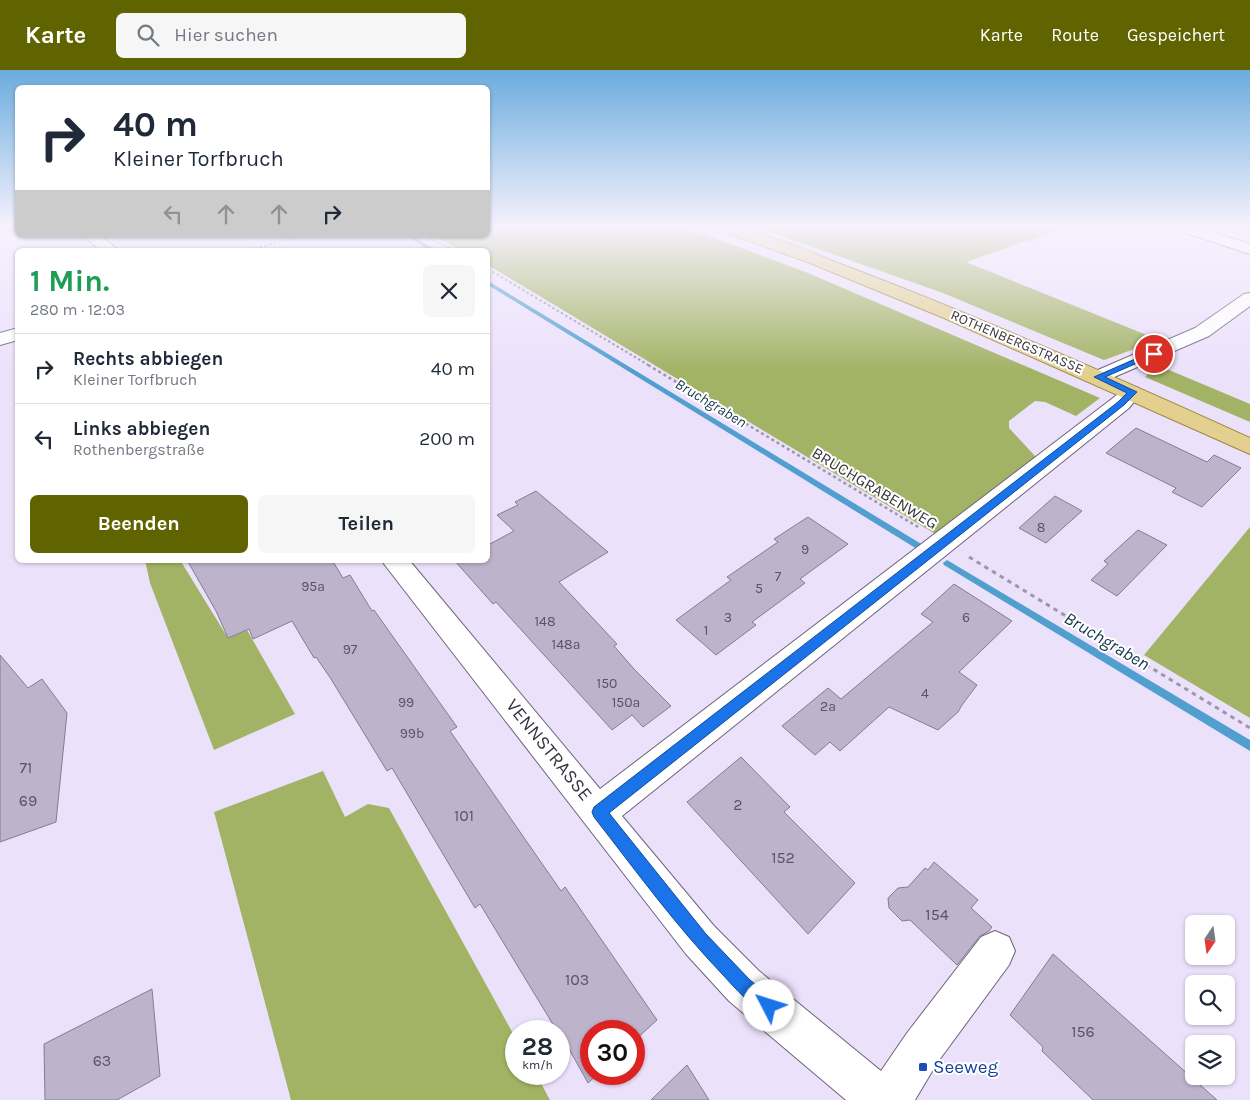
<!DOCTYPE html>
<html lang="de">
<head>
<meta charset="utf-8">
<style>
  :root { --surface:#fff; --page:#f6f6f7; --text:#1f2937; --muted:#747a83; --line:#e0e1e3; --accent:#5f6400 }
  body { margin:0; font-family:Karla,sans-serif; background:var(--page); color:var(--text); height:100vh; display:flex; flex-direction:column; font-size:19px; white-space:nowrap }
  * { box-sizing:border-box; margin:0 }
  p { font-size:16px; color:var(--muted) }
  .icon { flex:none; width:28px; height:28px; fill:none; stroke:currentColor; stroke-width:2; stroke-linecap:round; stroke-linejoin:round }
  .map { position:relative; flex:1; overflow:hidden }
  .drawer { position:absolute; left:15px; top:178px; width:475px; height:315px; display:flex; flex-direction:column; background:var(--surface); border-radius:8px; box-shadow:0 1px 4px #0004 }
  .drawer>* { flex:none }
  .top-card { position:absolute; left:15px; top:15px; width:475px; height:152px; border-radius:8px; box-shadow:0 1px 4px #0004; background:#fff; color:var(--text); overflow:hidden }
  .needle { width:32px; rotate:193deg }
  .buttons { position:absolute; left:1185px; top:845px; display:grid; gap:10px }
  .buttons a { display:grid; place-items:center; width:50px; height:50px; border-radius:8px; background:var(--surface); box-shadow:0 1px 4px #0004; font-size:25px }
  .speed { position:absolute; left:505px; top:950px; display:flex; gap:10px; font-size:25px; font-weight:700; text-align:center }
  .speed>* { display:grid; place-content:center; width:65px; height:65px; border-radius:50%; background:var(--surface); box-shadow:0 1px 4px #0004; line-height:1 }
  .speed small { font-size:12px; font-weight:400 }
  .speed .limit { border:8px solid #d22; background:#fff; color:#111 }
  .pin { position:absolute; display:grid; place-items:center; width:42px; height:42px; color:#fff; margin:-21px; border:2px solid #fff; border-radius:50%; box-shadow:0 1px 5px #0007 }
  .me { position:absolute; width:55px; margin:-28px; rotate:310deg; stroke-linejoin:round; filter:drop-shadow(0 0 4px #0008) }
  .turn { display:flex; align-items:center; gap:18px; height:105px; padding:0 15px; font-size:22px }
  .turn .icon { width:65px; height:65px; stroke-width:2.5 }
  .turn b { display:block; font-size:35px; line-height:42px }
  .lanes { display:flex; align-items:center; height:48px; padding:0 15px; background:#0003; justify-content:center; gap:25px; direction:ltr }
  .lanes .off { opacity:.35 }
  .round { display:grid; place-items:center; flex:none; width:52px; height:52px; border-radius:8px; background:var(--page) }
  .summary { display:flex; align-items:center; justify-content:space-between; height:85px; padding:0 15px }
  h1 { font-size:30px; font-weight:700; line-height:38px; color:#1e9e55 }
  .button { display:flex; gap:10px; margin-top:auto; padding:10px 15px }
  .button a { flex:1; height:58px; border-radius:8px; background:var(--accent); color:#fff; font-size:20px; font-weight:700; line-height:58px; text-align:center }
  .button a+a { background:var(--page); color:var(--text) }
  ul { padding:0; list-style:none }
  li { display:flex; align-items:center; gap:15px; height:70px; padding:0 15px; border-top:1px solid var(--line) }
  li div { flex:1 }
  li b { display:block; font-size:19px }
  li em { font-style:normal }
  header { display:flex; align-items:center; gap:30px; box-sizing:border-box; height:70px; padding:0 25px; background:var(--accent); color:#fff }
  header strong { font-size:24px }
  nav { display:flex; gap:28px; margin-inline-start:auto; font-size:18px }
  .search { width:350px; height:45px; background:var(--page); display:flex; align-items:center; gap:12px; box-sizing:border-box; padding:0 18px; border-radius:8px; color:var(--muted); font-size:19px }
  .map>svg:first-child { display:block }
</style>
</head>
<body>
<header>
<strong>Karte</strong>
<div class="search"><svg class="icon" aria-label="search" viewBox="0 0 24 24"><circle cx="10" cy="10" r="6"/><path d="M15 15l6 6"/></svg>Hier suchen</div>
<nav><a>Karte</a><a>Route</a><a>Gespeichert</a></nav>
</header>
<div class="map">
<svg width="1250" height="1030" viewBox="0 0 1250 1030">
  <rect width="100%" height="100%" fill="#ece1fb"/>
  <g fill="#a3b365">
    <path d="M488,157H685L808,203L1100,328L1076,346L1045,332L1035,331L1009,351V358L1036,387L942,468L488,195V180H460L432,165H488Z"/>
    <path d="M756,157H1066L966,192L1159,270L1104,290L943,223Z"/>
    <path d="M1157,295L1250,334V352L1145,307Z"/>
    <path d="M1250,457V648L1144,585Z"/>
    <path d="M145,490H180L228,568L247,560L295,644L214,680L150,513Z"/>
    <path d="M323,701L345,747L368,734L389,738L516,969V1004H536L550,1030H291L214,742Z"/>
  </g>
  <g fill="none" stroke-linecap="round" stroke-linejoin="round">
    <g fill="#519fce" fill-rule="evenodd">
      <path d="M406,165H411L435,180H428Z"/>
      <path d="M488,211L923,475L924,477L923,479H917L488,215Z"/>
      <path d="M947,490L1250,670V681L944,495L943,493Z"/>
    </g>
  </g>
  <g fill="#bdb3cb" stroke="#857b92">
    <path d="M1136,358L1207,392L1214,385L1241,398L1202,437L1172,422L1176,418L1106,383Z"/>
    <path d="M536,421L608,482L559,512L617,574L614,576L634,599L671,636L643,657L632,645L612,660L496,532L493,534L454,490H488V475L514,461L497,445L518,435L515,432Z"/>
    <path d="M1055,426L1082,441L1046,473L1019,458Z"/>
    <path d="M808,447L848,474L800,509L805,513L752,552L756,555L716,585L676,550L731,510L727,507L778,472L774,469Z"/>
    <path d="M1138,460L1167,475L1117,526L1091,510L1108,494L1104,491Z"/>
    <path d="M187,490H332L343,508L350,505L372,541L374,540L457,657L450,661L561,821L565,817L657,950L634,971V961H591V1004H598L588,1013L559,961H557L480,834L475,838L392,698L387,701L331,609L316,587L314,588L292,551L253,569L249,559L228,568L216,541Z"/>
    <path d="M954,514L1012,551L959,602L977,615L962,635L958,642L938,660L889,637L840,681L830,672L815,685L782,656L828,618L841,629L933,552L921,544Z"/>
    <path d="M0,585L28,618L42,609L67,643L56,752L0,772Z"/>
    <path d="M741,687L790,737L784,742L855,813L808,864L687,732Z"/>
    <path d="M934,792L978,830L971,838L992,857L989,861L980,866L957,895L910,850L902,851L889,838L888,828L898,818L908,817L925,798L928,800Z"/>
    <path d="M1053,884L1217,1030H1093L1042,981L1043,977L1010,945Z"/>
    <path d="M152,919L160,1006L117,1030H45L44,974Z"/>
    <path d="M687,995L709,1030H651Z"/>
  </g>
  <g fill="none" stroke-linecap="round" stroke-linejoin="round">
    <defs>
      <g id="minor">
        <path d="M1175,157H1196L1250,174V184L1177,160Z"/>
        <path d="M82,165H100L118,180H100Z"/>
        <path d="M1250,223V236L1209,266L1105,311L1098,313L1091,311L1088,307L1091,303L1195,258L1244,224Z"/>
        <path d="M18,258V270L0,275V263Z"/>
        <path d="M1132,316L1139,318L1142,322L1129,338L622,746L714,856L759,901L881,1001L907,963L981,867L995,861L1009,867L1015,881L1009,895L937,993L915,1030H846L729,931L686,884L381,490H409L600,719L1113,328L1125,318Z"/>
      </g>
      <path id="major" d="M715,157C749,153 805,180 838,193C978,246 1114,306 1250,368V384L944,248L810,193L718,160Z"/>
    </defs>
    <use href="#minor" stroke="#6d647a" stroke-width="2"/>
    <use href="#major" stroke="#9b8643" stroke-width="2"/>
    <g stroke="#9e97aa" stroke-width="2" stroke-dasharray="2.5 2.5" stroke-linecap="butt">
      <path d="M690,157L701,160"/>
      <path d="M943,157L1029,171L1068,157"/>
      <path d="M971,157L1008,160L1041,157"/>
      <path d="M0,165L18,159"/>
      <path d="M425,165L453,180"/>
      <path d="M250,180L303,165"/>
      <path d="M488,199L650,296"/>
    </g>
    <path stroke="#9e97aa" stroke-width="2.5" stroke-dasharray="3 3" stroke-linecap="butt" d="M648,295L918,457"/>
    <path stroke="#9e97aa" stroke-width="3" stroke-dasharray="4.5 4.5" stroke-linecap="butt" d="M969,487L1250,658"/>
    <use href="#minor" fill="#fff" fill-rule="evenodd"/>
    <use href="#major" fill="#e3d08f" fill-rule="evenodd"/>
  </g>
  <linearGradient id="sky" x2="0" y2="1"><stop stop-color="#6bacde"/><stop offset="0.52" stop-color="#f6f2fd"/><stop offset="1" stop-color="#f6f2fd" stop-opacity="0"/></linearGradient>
  <rect width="1250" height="301" fill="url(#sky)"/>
  <path fill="#1a73e8" stroke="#114b97" d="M1151,282L1158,284L1105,307L1137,322L1124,335L609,743L706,864L750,910L775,930L778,936L775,942L769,945C751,937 736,919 723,905C676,856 636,801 594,747L592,742L594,737L1118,332L1127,323L1094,307Z"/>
  <rect fill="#1a4fb4" stroke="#fff" stroke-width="2" x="918" y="992" width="10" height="10" rx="2.5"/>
  <g text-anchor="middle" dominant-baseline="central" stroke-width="4" stroke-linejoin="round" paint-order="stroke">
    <g font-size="14" fill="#39353f" stroke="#fff">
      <text transform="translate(1017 272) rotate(23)">ROTHENBERGSTRASSE</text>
    </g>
    <g font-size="14" fill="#5a5462">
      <text x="1041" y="457">8</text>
      <text x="805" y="479">9</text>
      <text x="778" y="506">7</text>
      <text x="313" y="516">95a</text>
      <text x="759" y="518">5</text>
      <text x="728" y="547">3</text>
      <text x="966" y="547">6</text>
      <text x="545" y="551">148</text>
      <text x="706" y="560">1</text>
      <text x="566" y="574">148a</text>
      <text x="350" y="579">97</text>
      <text x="607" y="613">150</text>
      <text x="925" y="623">4</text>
      <text x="406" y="632">99</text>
      <text x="626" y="632">150a</text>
      <text x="828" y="636">2a</text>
      <text x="412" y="663">99b</text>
    </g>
    <g font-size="15" font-style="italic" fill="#15374b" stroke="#fff">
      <text transform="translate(711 333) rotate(31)">Bruchgraben</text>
    </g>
    <g font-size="16" fill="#39353f" stroke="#fff">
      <text transform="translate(875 418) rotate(31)">BRUCHGRABENWEG</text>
    </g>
    <g font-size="16" fill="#5a5462">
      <text x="26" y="697">71</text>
      <text x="28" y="730">69</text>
      <text x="738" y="734">2</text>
      <text x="464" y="745">101</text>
      <text x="783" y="787">152</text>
      <text x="937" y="844">154</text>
      <text x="577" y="909">103</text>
      <text x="1083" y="961">156</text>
      <text x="102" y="990">63</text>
    </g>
    <g font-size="18" font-style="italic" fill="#15374b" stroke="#fff">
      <text transform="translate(1107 571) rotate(31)">Bruchgraben</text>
    </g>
    <g font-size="19" fill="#39353f" stroke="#fff">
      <text transform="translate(549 680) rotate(51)">VENNSTRASSE</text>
    </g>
    <g font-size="19" fill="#164399" stroke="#fff" text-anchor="start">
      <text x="933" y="997">Seeweg</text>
    </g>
  </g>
</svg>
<div class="buttons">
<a><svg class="needle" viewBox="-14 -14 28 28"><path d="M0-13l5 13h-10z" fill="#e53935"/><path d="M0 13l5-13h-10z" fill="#747a83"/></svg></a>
<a><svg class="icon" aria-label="search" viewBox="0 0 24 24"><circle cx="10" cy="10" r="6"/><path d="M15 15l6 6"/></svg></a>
<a><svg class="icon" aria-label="layers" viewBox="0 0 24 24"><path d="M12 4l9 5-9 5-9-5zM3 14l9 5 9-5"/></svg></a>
</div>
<div class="speed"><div>28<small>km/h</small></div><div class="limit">30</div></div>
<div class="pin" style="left:1154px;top:284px;background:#d93025"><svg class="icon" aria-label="arrive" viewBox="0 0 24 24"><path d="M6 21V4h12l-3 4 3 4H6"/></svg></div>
<svg class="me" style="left:769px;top:936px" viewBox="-20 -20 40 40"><circle r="19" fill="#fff"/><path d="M0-13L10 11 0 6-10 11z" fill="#1a73e8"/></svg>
<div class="top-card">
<div class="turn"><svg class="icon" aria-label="right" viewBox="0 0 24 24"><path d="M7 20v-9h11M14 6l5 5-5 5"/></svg><div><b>40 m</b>Kleiner Torfbruch</div></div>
<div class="lanes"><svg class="icon off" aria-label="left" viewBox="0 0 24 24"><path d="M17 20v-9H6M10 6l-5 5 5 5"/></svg><svg class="icon off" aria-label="ahead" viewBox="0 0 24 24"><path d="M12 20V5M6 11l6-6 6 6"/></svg><svg class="icon off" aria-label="ahead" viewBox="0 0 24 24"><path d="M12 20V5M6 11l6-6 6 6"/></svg><svg class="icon" aria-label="right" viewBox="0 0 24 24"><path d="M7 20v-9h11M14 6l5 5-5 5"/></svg></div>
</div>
<section class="drawer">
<div class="summary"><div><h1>1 Min.</h1><p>280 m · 12:03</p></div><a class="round"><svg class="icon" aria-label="close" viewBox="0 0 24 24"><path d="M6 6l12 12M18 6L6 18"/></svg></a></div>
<ul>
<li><svg class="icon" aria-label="right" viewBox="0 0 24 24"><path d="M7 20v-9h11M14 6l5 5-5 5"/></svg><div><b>Rechts abbiegen</b><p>Kleiner Torfbruch</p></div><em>40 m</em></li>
<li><svg class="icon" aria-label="left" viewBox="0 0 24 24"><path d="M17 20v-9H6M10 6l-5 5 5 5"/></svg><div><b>Links abbiegen</b><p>Rothenbergstraße</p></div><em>200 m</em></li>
</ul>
<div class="button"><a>Beenden</a><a>Teilen</a></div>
</section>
</div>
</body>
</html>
